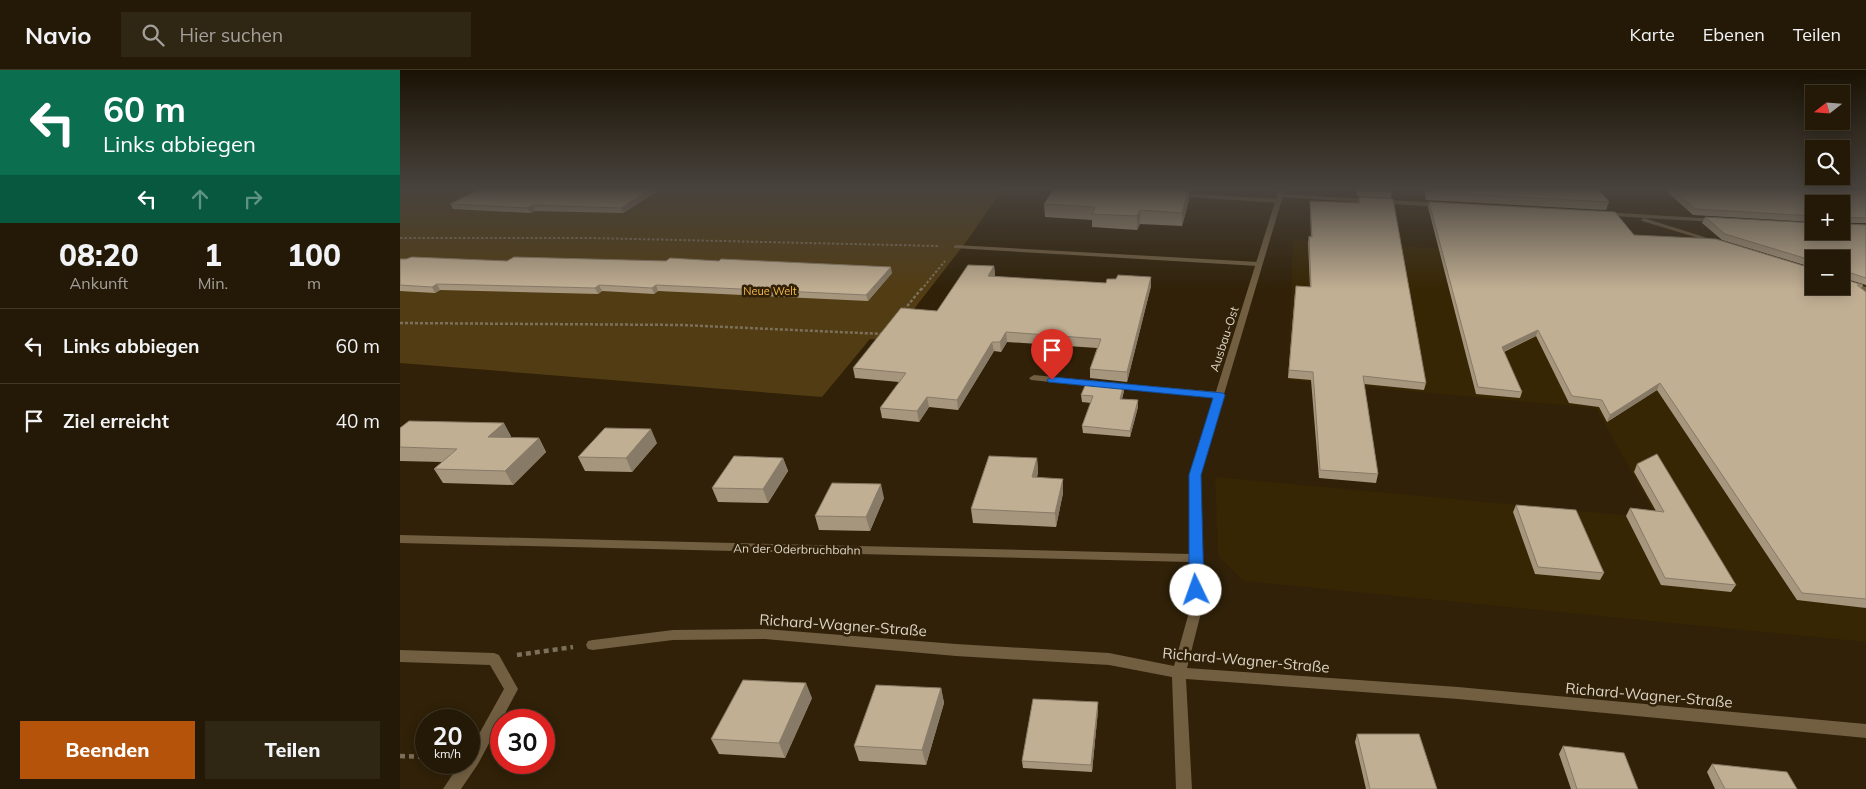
<!DOCTYPE html>
<html lang="de">
<head>
<meta charset="utf-8">
<style>
  :root { --surface:#241906; --page:#302614; --text:#f1f3f6; --muted:#a3a09b; --line:#413828; --accent:#b45309 }
  body { margin:0; font-family:Mulish,sans-serif; background:var(--page); color:var(--text); height:100vh; display:flex; flex-direction:column; font-size:19px; white-space:nowrap }
  * { box-sizing:border-box; margin:0 }
  p { font-size:16px; color:var(--muted) }
  .icon { flex:none; width:28px; height:28px; fill:none; stroke:currentColor; stroke-width:2; stroke-linecap:round; stroke-linejoin:round }
  .map { position:relative; flex:1; overflow:hidden }
  .drawer { display:flex; flex-direction:column; background:var(--surface); width:400px }
  .drawer>* { flex:none }
  .guide { background:#0b6e4f; color:#fff; overflow:hidden }
  .needle { width:32px; rotate:253deg }
  .tools { position:absolute; left:1405px; top:15px; display:grid; gap:10px }
  .tools a { display:grid; place-items:center; width:45px; height:45px; border-radius:0px; background:var(--surface); box-shadow:0 2px 12px #0003,0 0 0 1px var(--line); font-size:25px }
  .speed { position:absolute; left:15px; top:639px; display:flex; gap:10px; font-size:25px; font-weight:700; text-align:center }
  .speed>* { display:grid; place-content:center; width:65px; height:65px; border-radius:50%; background:var(--surface); box-shadow:0 2px 12px #0003,0 0 0 1px var(--line); line-height:1 }
  .speed small { font-size:12px; font-weight:400 }
  .speed .limit { border:8px solid #d22; background:#fff; color:#111 }
  .pin { position:absolute; display:grid; place-items:center; width:42px; height:42px; color:#fff; margin:-51px -21px; border-radius:50% 50% 50% 0; rotate:-45deg; box-shadow:0 0 5px #0007 }
  .pin .icon { rotate:45deg }
  .me { position:absolute; width:55px; margin:-28px; rotate:357deg; stroke-linejoin:round; filter:drop-shadow(0 0 4px #0008) }
  .turn { display:flex; align-items:center; gap:18px; height:105px; padding:0 20px; font-size:22px }
  .turn .icon { width:65px; height:65px; stroke-width:2.5 }
  .turn b { display:block; font-size:35px; line-height:42px }
  .lanes { display:flex; align-items:center; height:48px; padding:0 20px; background:#0003; justify-content:center; gap:25px; direction:ltr }
  .lanes .off { opacity:.35 }
  .eta { display:flex; justify-content:space-evenly; align-items:center; height:85px; text-align:center }
  .eta b { font-size:30px; font-weight:800; line-height:35px }
  .action { display:flex; gap:10px; margin-top:auto; padding:10px 20px }
  .action a { flex:1; height:58px; border-radius:0px; background:var(--accent); color:#fff; font-size:20px; font-weight:800; line-height:58px; text-align:center }
  .action a+a { background:var(--page); color:var(--text) }
  ul { padding:0; list-style:none }
  li { display:flex; align-items:center; gap:15px; height:75px; padding:0 20px; border-top:1px solid var(--line) }
  li div { flex:1 }
  li b { display:block; font-size:19px }
  li em { font-style:normal }
  header { display:flex; align-items:center; gap:30px; box-sizing:border-box; height:70px; padding:0 25px; background:var(--surface); border-bottom:1px solid var(--line) }
  header strong { font-size:24px }
  nav { display:flex; gap:28px; margin-inline-start:auto; font-size:18px }
  .search { width:350px; height:45px; background:var(--page); display:flex; align-items:center; gap:12px; box-sizing:border-box; padding:0 18px; border-radius:0px; color:var(--muted); font-size:19px }
  main { display:flex; flex:1; min-height:0 }
  .map>svg:first-child { display:block }
</style>
</head>
<body>
<header>
<strong>Navio</strong>
<div class="search"><svg class="icon" aria-label="search" viewBox="0 0 24 24"><circle cx="10" cy="10" r="6"/><path d="M15 15l6 6"/></svg>Hier suchen</div>
<nav><a>Karte</a><a>Ebenen</a><a>Teilen</a></nav>
</header>
<main>
<section class="drawer">
<div class="guide">
<div class="turn"><svg class="icon" aria-label="left" viewBox="0 0 24 24"><path d="M17 20v-9H6M10 6l-5 5 5 5"/></svg><div><b>60 m</b>Links abbiegen</div></div>
<div class="lanes"><svg class="icon" aria-label="left" viewBox="0 0 24 24"><path d="M17 20v-9H6M10 6l-5 5 5 5"/></svg><svg class="icon off" aria-label="ahead" viewBox="0 0 24 24"><path d="M12 20V5M6 11l6-6 6 6"/></svg><svg class="icon off" aria-label="right" viewBox="0 0 24 24"><path d="M7 20v-9h11M14 6l5 5-5 5"/></svg></div>
</div>
<div class="eta">
<div><b>08:20</b><p>Ankunft</p></div>
<div><b>1</b><p>Min.</p></div>
<div><b>100</b><p>m</p></div>
</div>
<ul>
<li><svg class="icon" aria-label="left" viewBox="0 0 24 24"><path d="M17 20v-9H6M10 6l-5 5 5 5"/></svg><div><b>Links abbiegen</b></div><em>60 m</em></li>
<li><svg class="icon" aria-label="arrive" viewBox="0 0 24 24"><path d="M6 21V4h12l-3 4 3 4H6"/></svg><div><b>Ziel erreicht</b></div><em>40 m</em></li>
</ul>
<div class="action"><a>Beenden</a><a>Teilen</a></div>
</section>
<div class="map">
<svg width="1466" height="719" viewBox="0 0 1466 719">
  <rect width="100%" height="100%" fill="#302108"/>
  <path fill="#372604" d="M893,170L1387,198L1414,216H1441L1466,223V572L844,511L818,486L815,407L1257,448L1196,338L888,310Z"/>
  <path fill="#523c13" d="M0,119H603L566,172L490,270L470,269L422,327L0,293Z"/>
  <g fill="none" stroke-linecap="round" stroke-linejoin="round">
    <g stroke="#7c705b" stroke-width="2" stroke-dasharray="2.5 2" stroke-linecap="butt">
      <path d="M0,168H192L538,176"/>
      <path d="M521,220L545,191"/>
    </g>
    <g stroke="#7c705b" stroke-width="2.5" stroke-dasharray="3 2" stroke-linecap="butt">
      <path d="M504,240L522,218"/>
      <path d="M0,253L281,255L484,264"/>
    </g>
    <g stroke="#7c705b" stroke-width="4.5" stroke-dasharray="5 4" stroke-linecap="butt">
      <path d="M117,585L173,577"/>
      <path d="M0,686L26,687"/>
    </g>
    <g fill="#725f42" fill-rule="evenodd">
      <path d="M776,123L879,129L882,131L879,133L774,126L773,125Z"/>
      <path d="M880,124L1041,133L1044,135L1041,137L878,127V125Z"/>
      <path d="M1203,142L1318,149V151L1316,152L1244,148L1320,172L1315,173L1242,151L1241,150L1244,148L1201,145V143Z"/>
      <path d="M556,175L858,192L862,194L858,196L554,178V176Z"/>
      <path d="M1441,209L1466,217V221L1441,214Z"/>
      <path d="M634,305L697,311L702,314L697,317L631,310L629,308Z"/>
      <path d="M712,313L819,322L824,325L819,328L709,318L707,316Z"/>
    </g>
    <g fill="#725f42" fill-rule="evenodd">
      <path d="M879,119H885L800,405L803,535L787,598L1058,617L1466,654V668L1058,629L786,609L792,719H776L772,607L709,595L556,586L365,569L273,570L193,580L188,579L186,575L188,571L193,570L273,560L365,559L556,574L709,583L774,596L791,535L790,492L0,473V465L790,484V405Z"/>
      <path d="M0,580L94,583L99,585L118,619L78,694L61,719H43L61,692H69V682L104,619L90,595L0,592Z"/>
    </g>
  </g>
  <g fill="#a6967e">
    <path d="M261,119L223,143L135,141L130,143L53,139L50,134Z"/>
    <path d="M654,119H792L791,122H789V130L782,156L740,154L737,160L692,157V150L645,147L644,134Z"/>
    <path d="M956,119H992L991,128L957,126Z"/>
    <path d="M1024,119H1198L1209,132L1206,140L1026,130Z"/>
    <path d="M1264,119H1439L1466,120V153H1444V154L1466,155V215L1443,208V209L1463,215L1461,218L1466,222V538L1397,530L1257,320L1207,352L1199,337L1169,333L1136,266L1104,282L1122,322L1120,328L1076,324L1028,137L1029,132L1234,165L1441,216L1414,189V198L1322,170L1302,153L1305,147L1441,161L1414,134V152L1293,145Z"/>
    <path d="M959,127L1026,313L1024,320L964,314L978,404L976,413L919,408L911,310L888,308L895,223L910,217L908,173L909,166L911,167L910,137V131L958,133Z"/>
    <path d="M0,189L107,191L492,203L468,231L258,221L254,224L202,221L198,224L40,220L35,223L0,221Z"/>
    <path d="M594,196L595,205L594,207L751,216L727,312L690,308V299L697,278L607,272L601,282L594,281L558,340L529,337L519,352L482,348L480,338L499,312L455,308L453,298L537,241Z"/>
    <path d="M724,314V321L722,329L738,330V337L730,367L683,363L682,356L691,333L682,332L681,325Z"/>
    <path d="M0,358L111,366L110,368H139L146,382L113,415L43,413L34,399L42,392L0,391Z"/>
    <path d="M257,373L232,402L185,401L178,387Z"/>
    <path d="M383,388L388,401L368,433L318,432L312,418Z"/>
    <path d="M637,388L638,402L637,408L663,423L656,457L573,453L571,439Z"/>
    <path d="M1237,394L1336,515L1331,522L1261,515L1226,446L1230,438L1256,441L1234,402Z"/>
    <path d="M484,428L470,461L419,460L415,446Z"/>
    <path d="M1116,435L1204,503L1200,510L1135,504L1113,442Z"/>
    <path d="M541,618L544,633L526,695L459,691L454,676Z"/>
    <path d="M412,628L385,688L319,684L311,669Z"/>
    <path d="M698,640L692,702L623,698L622,691Z"/>
    <path d="M957,664L1037,719H966L955,672Z"/>
    <path d="M1163,676L1238,719H1171L1159,684Z"/>
    <path d="M1312,694L1397,719H1315L1307,702Z"/>
  </g>
  <g fill="#877a67">
    <path d="M251,119H261L223,143L221,138Z"/>
    <path d="M789,119V130L782,156V143Z"/>
    <path d="M132,135L135,141L130,143L128,138Z"/>
    <path d="M740,140V154L737,160V146Z"/>
    <path d="M594,196L595,205L589,215L588,206Z"/>
    <path d="M491,197L492,203L468,231L466,225Z"/>
    <path d="M751,207V216L727,312V302Z"/>
    <path d="M37,214L40,220L35,223L32,217Z"/>
    <path d="M199,215L202,221L198,224L195,218Z"/>
    <path d="M256,215L258,221L254,224L252,218Z"/>
    <path d="M1138,260L1136,266L1100,283L1102,277Z"/>
    <path d="M606,262L607,272L601,282L600,272Z"/>
    <path d="M592,272L594,281L558,340L557,330Z"/>
    <path d="M1260,313L1257,320L1207,352L1210,345Z"/>
    <path d="M724,314V321L720,336V329Z"/>
    <path d="M527,327L529,337L519,352L517,341Z"/>
    <path d="M738,330V337L730,367V361Z"/>
    <path d="M104,353L111,366L96,381L88,367Z"/>
    <path d="M251,359L257,373L232,402L226,388Z"/>
    <path d="M139,368L146,382L113,415L105,401Z"/>
    <path d="M383,388L388,401L368,433L363,419Z"/>
    <path d="M637,388L638,402L633,421L632,407Z"/>
    <path d="M663,409V423L656,457L655,443Z"/>
    <path d="M481,414L484,428L470,461L466,447Z"/>
    <path d="M406,613L412,628L385,688L379,673Z"/>
    <path d="M541,618L544,633L526,695L522,680Z"/>
    <path d="M698,632V640L692,702L691,695Z"/>
  </g>
  <g fill="#c1af93" stroke="#877a67">
    <path d="M80,119H251L221,138L132,135L128,138L50,134Z"/>
    <path d="M654,119H789L782,143L740,140L737,146L692,144L695,137L644,134Z"/>
    <path d="M1027,119H1198L1209,132L1028,122Z"/>
    <path d="M1272,119H1439L1466,120V148L1443,147L1444,154L1466,155V208L1445,201L1442,203L1443,209L1463,215H1457L1466,222V529L1402,523L1260,313L1210,345L1202,330L1172,326L1138,260L1102,277L1122,322L1078,317L1029,132L1215,142L1234,165L1316,169L1414,199V216H1441V189H1414V191L1325,164L1305,147L1414,153V161H1441V134H1414V146L1295,139Z"/>
    <path d="M959,127L993,129L1026,313L963,306L978,404L920,400L913,302L889,300L896,216L911,217L909,166L912,167L910,131L960,133Z"/>
    <path d="M12,187L107,191L114,187L266,191L270,188L319,191L321,189L491,197L466,225L256,215L252,218L199,215L195,218L37,214L32,217L0,215V189H6Z"/>
    <path d="M568,195L594,196L588,206L706,213L707,209H716L718,205L751,207L727,302L690,299L701,269L606,262L600,272H592L557,330L527,327L517,341L480,338L506,303L453,298L501,238L537,241Z"/>
    <path d="M687,311L724,314L720,329L738,330L730,361L682,356L693,326L681,325Z"/>
    <path d="M9,351L104,353L88,367L139,368L105,401L34,399L57,379L0,377V358Z"/>
    <path d="M205,358L251,359L226,388L178,387Z"/>
    <path d="M1257,384L1336,515L1265,508L1230,438L1264,442L1237,394Z"/>
    <path d="M334,386L383,388L363,419L312,418Z"/>
    <path d="M589,386L637,388L632,407L663,409L655,443L571,439Z"/>
    <path d="M432,413L481,414L466,447L415,446Z"/>
    <path d="M1116,435L1176,440L1204,503L1138,497Z"/>
    <path d="M343,610L406,613L379,673L311,669Z"/>
    <path d="M476,615L541,618L522,680L454,676Z"/>
    <path d="M633,629L698,632L691,695L622,691Z"/>
    <path d="M957,664H1019L1037,719H970Z"/>
    <path d="M1163,676L1224,683L1238,719H1177Z"/>
    <path d="M1312,694L1387,702L1397,719H1325Z"/>
  </g>
  <linearGradient id="sky" x2="0" y2="1"><stop stop-color="#1a1204"/><stop offset="0.54" stop-color="#48433d"/><stop offset="1" stop-color="#48433d" stop-opacity="0"/></linearGradient>
  <rect width="1466" height="220" fill="url(#sky)"/>
  <path fill="#1a73e8" stroke="#114b97" d="M652,307L823,323L825,325L801,405L804,520L801,523L796,525L791,523L789,520V405L813,328L648,312L647,310Z"/>
  <g text-anchor="middle" dominant-baseline="central" stroke-width="5" stroke-linejoin="round" paint-order="stroke">
    <g font-size="11" fill="#f7bb4f" stroke="#302108">
      <text x="370" y="221">Neue Welt</text>
    </g>
    <g font-size="12" fill="#dcd3c4" stroke="#302108">
      <text transform="translate(824 269) rotate(-72)">Ausbau-Ost</text>
      <text transform="translate(397 479) rotate(1)">An der Oderbruchbahn</text>
    </g>
    <g font-size="15" fill="#dcd3c4" stroke="#302108">
      <text transform="translate(443 555) rotate(4)">Richard-Wagner-Straße</text>
      <text transform="translate(846 590) rotate(5)">Richard-Wagner-Straße</text>
      <text transform="translate(1249 625) rotate(5)">Richard-Wagner-Straße</text>
    </g>
  </g>
</svg>
<div class="tools">
<a><svg class="needle" viewBox="-14 -14 28 28"><path d="M0-13l5 13h-10z" fill="#e53935"/><path d="M0 13l5-13h-10z" fill="#a3a09b"/></svg></a>
<a><svg class="icon" aria-label="search" viewBox="0 0 24 24"><circle cx="10" cy="10" r="6"/><path d="M15 15l6 6"/></svg></a>
<a>+</a>
<a>−</a>
</div>
<div class="speed"><div>20<small>km/h</small></div><div class="limit">30</div></div>
<div class="pin" style="left:652px;top:310px;background:#d93025"><svg class="icon" aria-label="arrive" viewBox="0 0 24 24"><path d="M6 21V4h12l-3 4 3 4H6"/></svg></div>
<svg class="me" style="left:796px;top:520px" viewBox="-20 -20 40 40"><circle r="19" fill="#fff"/><path d="M0-13L10 11 0 6-10 11z" fill="#1a73e8"/></svg>
</div>
</main>
</body>
</html>
